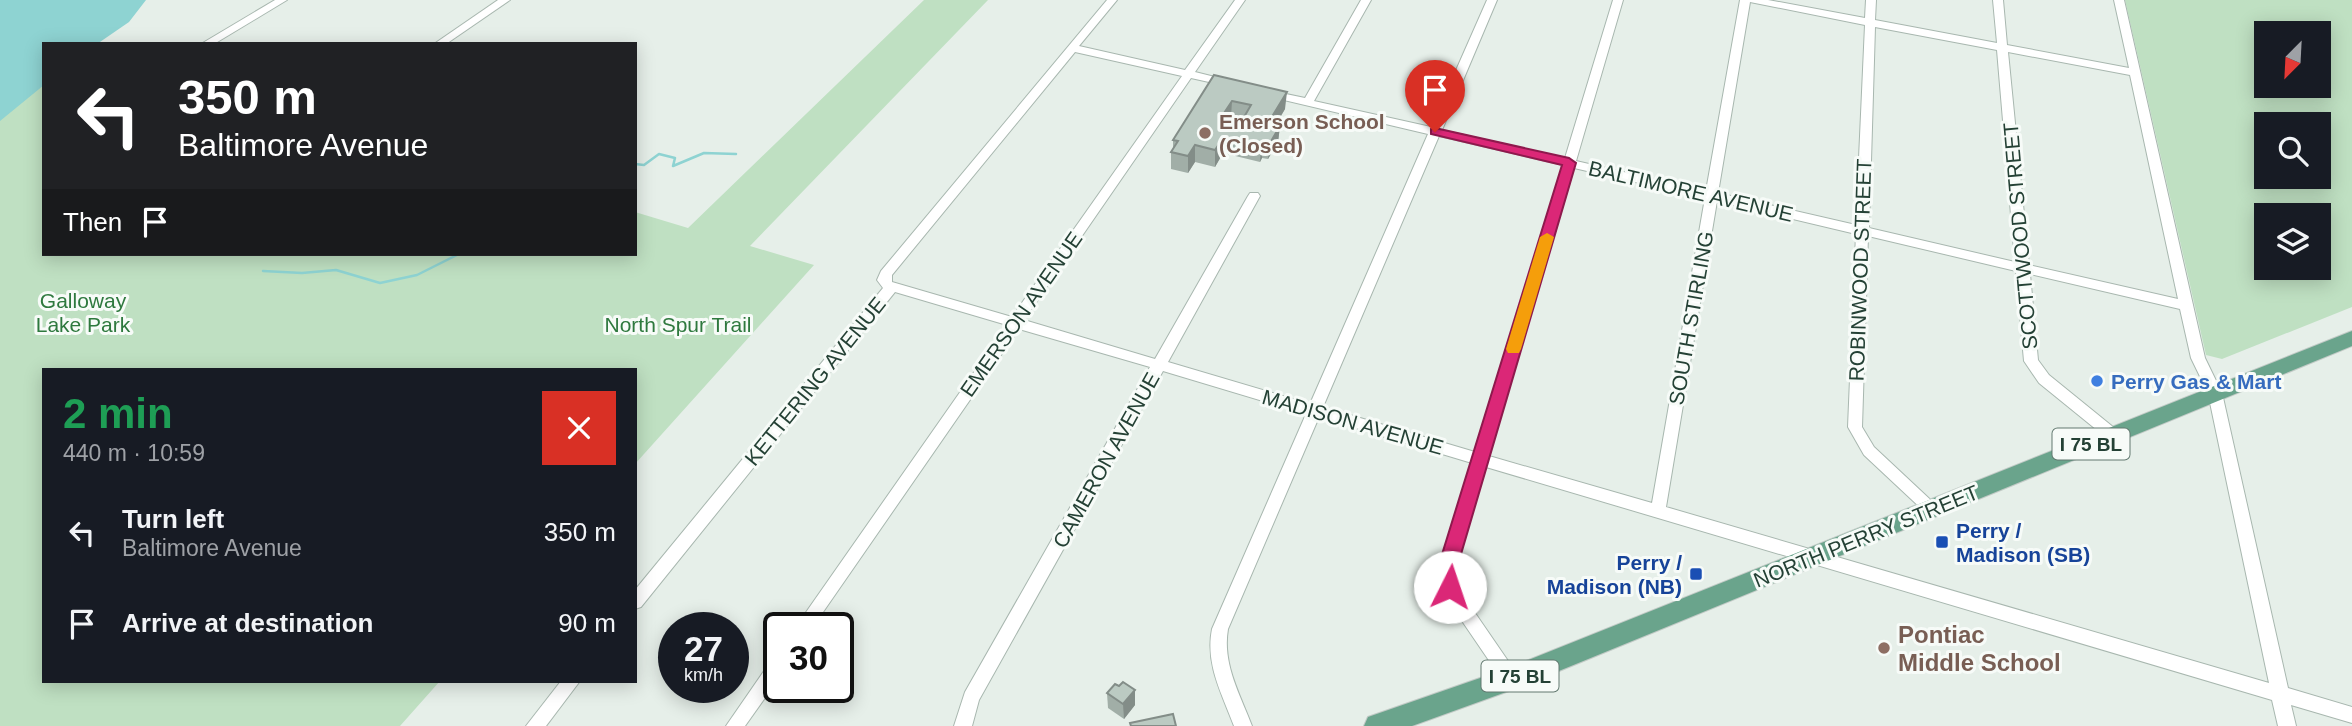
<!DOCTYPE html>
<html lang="en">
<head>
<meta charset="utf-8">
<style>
  :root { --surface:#171b24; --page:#20242c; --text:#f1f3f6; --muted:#9ea1a6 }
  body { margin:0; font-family:Helvetica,sans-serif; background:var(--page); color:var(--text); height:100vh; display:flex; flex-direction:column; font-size:26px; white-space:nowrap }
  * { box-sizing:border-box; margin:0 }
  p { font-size:23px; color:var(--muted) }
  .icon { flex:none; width:38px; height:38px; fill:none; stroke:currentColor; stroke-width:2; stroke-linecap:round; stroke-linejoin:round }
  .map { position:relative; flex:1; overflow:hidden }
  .panel { position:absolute; left:42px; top:368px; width:595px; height:315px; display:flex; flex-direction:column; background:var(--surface); border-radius:0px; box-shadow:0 4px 18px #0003 }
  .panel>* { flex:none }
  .top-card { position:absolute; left:42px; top:42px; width:595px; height:214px; border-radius:0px; box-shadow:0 4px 18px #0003; background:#202124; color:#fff; overflow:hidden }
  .needle { width:46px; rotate:204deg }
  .fabs { position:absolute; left:2254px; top:21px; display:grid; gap:14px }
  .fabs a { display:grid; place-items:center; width:77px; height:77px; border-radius:0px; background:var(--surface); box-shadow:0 4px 18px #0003; font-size:35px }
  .speed { position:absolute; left:658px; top:612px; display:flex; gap:14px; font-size:35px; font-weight:700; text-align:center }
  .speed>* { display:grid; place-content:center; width:91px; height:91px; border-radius:50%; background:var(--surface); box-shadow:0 4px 18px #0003; line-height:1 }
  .speed small { font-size:18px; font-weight:400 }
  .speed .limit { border:4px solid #111; border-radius:10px; background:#fff; color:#111 }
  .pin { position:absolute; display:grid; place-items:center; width:60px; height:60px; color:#fff; margin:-72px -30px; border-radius:50% 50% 50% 0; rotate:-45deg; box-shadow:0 0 7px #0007 }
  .pin .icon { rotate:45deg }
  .me { position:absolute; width:77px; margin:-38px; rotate:4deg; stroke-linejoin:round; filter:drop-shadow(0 0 5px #0008) }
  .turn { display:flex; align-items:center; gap:24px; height:147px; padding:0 21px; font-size:32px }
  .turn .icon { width:91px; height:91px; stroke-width:2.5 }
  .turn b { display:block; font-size:49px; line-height:60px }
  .then { display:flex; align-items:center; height:66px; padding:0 21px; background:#0003; gap:14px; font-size:26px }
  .round { display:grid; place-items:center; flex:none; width:74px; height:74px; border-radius:0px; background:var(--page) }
  .summary { display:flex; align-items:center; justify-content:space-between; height:119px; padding:0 21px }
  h1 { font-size:42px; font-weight:700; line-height:52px; color:#1e9e55 }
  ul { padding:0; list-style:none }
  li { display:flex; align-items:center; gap:21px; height:91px; padding:0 21px }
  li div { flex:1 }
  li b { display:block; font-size:26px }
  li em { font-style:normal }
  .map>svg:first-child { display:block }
</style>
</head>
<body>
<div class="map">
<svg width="2352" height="726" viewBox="0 0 2352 726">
  <rect width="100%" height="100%" fill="#e6efe9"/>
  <g fill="#bfe0c2" fill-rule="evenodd">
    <path d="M924,0H988L750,246L814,265L635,464V369H44V681H440L400,726H0V24L44,44V254H635V212L688,228Z"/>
    <path d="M2125,0H2352V307L2222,359L2206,355ZM2319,33V86H2266V33ZM2319,124V177H2266V124ZM2319,215V268H2266V215Z"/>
  </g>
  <path fill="#8ed3d2" d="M0,0H146L129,22L97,44H44V85L0,121Z"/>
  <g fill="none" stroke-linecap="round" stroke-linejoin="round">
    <g stroke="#8ed3d2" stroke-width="2.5">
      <path d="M635,164L644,165L659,154L675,158L673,166L704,153L736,154"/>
      <path d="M263,271L302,273L336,270L380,283L417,275L459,254"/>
    </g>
    <defs>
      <g id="street">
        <path d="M275,0H287L214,44H201Z"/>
        <path d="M498,0H510L446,44H434Z"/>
        <path d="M1107,0H1117L1079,46L1185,70L1235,0H1245L1195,72L1231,81L1233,83L1227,86L1191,78L1024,320L1155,359L1248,196L1250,193H1258L1260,196L1168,362L1310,404L1428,134L1267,96L1261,93L1267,90L1305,98L1361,0H1371L1314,101L1431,127L1487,0H1497L1442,130L1565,158L1613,0H1623L1576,161L1706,191L1740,0H1768L1865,18L1866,0H1876L1875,20L1997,43L1993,0H2003L2007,45L2129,68L2114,0H2124L2205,358L2222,393L2288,688L2352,707V723L2291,705L2296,726H2278L2272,700L1486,467L1456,567V581L1460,591L1517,674L1520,679L1517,684L1511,687L1505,684L1447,599L1440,581V567L1472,463L1319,417L1228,629C1222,664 1240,694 1252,726H1234C1222,694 1205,664 1212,629L1306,414L1163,371L979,700L972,726H954L965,692L1150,367L1019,329L812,628H795L1007,325L895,292L641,607L635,609V590L883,288L877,280L881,271ZM1750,2L1865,25L1856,225L1718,193ZM1875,27L1997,50L2015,262L1869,228ZM1075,52L1182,76L1012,317L892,282V275ZM2008,52L2130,75L2178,299L2029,265ZM1439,136L1563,165L1475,452L1323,407ZM1574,168L1705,198L1652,503L1489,456ZM1717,201L1856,234L1848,427L1864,455L1926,513L1931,515L1936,513L1939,509L1936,505L1874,447L1862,427L1868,236L2016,271L2024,361L2039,383L2108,439H2118L2120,435L2118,431L2049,375L2038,360L2030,274L2180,309L2191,358L2208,393L2269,683L1666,507Z"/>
        <path d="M779,656V678L745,726H726L773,658Z"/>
        <path d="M561,681H580L546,726H526Z"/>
      </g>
      <path id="primary" d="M2352,331V346L1520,687L1412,726H1364L1368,717L1506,669Z"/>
    </defs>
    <use href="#street" stroke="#a8b7af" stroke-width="2"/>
    <use href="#primary" stroke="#c2cac6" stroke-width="2"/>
    <use href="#street" fill="#fff" fill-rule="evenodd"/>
    <use href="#primary" fill="#6aa48c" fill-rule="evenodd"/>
  </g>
  <g fill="#a1aea7" fill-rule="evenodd">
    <path d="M1214,75L1285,109L1276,125L1280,126L1278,142L1268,159L1262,158L1260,162L1223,153L1215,167L1195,162L1188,173L1171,169V152L1173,150V140ZM1231,117L1242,120L1240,124L1228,121Z"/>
    <path d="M1107,693L1135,705L1124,719L1108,708Z"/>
  </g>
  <g fill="#838d88">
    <path d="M1287,92L1285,109L1274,127L1280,126L1278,142L1268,159L1270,120Z"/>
    <path d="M1232,101L1231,117L1219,135L1220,119Z"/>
    <path d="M1224,137L1223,153L1215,167V150Z"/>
    <path d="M1263,142L1262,158L1260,162L1261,146Z"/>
    <path d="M1195,145V162L1188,173V156Z"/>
    <path d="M1135,690V705L1124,719L1123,704Z"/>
  </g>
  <g fill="#bbcac2" stroke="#838d88" stroke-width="2" fill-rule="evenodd">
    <path d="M1214,75L1287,92L1270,120L1275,121L1273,124L1280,126L1270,143L1263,142L1261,146L1224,137L1215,150L1195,145L1188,156L1171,152L1178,141L1173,140ZM1232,101L1251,105L1240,124L1220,119Z"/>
    <path d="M1123,682L1135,690L1123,704L1107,693L1115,684L1119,686Z"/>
    <path d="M1173,714L1176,726H1131L1130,723Z"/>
  </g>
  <path fill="#db2777" stroke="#8e194d" stroke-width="2" d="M1435,128L1569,158L1576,163L1459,561V587L1456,592L1450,595L1443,592L1440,587V561L1562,165L1431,134V129Z"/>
  <path fill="#f59e0b" d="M1547,233L1554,237L1521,349L1519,353H1508L1506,349L1540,237Z"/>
  <g fill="#8d6e63" stroke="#f7fbf8" stroke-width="2.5">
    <circle cx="1205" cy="133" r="7"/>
    <circle cx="1884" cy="648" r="7"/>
  </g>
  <circle fill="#3f7fe0" stroke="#f7fbf8" stroke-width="2.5" cx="2097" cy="381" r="7"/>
  <g fill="#1a4fb4" stroke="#f7fbf8" stroke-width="2.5">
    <rect x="1935" y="535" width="14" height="14" rx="3.5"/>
    <rect x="1689" y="567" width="14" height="14" rx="3.5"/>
  </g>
  <g text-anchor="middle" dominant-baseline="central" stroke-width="6" stroke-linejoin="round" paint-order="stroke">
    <g fill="#f7fbf8" stroke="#637970" stroke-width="2">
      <rect x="2052.5" y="428.5" width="77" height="31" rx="5"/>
      <rect x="1481.5" y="660.5" width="77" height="31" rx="5"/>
    </g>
    <g font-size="19" font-weight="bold" fill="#244135">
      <text x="2091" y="444">I 75 BL</text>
      <text x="1520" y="676">I 75 BL</text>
    </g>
    <g font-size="21" font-weight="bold" fill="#785e54" stroke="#f7fbf8" text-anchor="start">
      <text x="1219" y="121">Emerson School<tspan x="1219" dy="24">(Closed)</tspan></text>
    </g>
    <g font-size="21" fill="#244135" stroke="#f7fbf8">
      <text transform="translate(1691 191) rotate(13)">BALTIMORE AVENUE</text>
      <text transform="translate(2020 236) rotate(-95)">SCOTTWOOD STREET</text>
      <text transform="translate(1860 270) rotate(-88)">ROBINWOOD STREET</text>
      <text transform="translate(1021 314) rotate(-55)">EMERSON AVENUE</text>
      <text transform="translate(1691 318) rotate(-80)">SOUTH STIRLING</text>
      <text transform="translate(815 381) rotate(-51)">KETTERING AVENUE</text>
      <text transform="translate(1353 422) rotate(16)">MADISON AVENUE</text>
      <text transform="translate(1106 460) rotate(-61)">CAMERON AVENUE</text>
      <text transform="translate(1866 536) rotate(-22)">NORTH PERRY STREET</text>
    </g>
    <g font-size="21" fill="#2e793e" stroke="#f7fbf8">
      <text x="83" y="300">Galloway<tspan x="83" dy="24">Lake Park</tspan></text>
      <text x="678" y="324">North Spur Trail</text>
    </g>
    <g font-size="21" font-weight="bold" fill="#366cbe" stroke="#f7fbf8" text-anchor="start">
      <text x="2111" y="381">Perry Gas &amp; Mart</text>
    </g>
    <g font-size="21" font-weight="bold" fill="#164399" stroke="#f7fbf8" text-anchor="start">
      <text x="1956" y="530">Perry /<tspan x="1956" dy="24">Madison (SB)</tspan></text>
      <text x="1682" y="562" text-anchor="end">Perry /<tspan x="1682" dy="24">Madison (NB)</tspan></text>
    </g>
    <g font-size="24" font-weight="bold" fill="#785e54" stroke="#f7fbf8" text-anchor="start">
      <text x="1898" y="634">Pontiac<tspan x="1898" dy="28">Middle School</tspan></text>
    </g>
  </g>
</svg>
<div class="fabs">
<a><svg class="needle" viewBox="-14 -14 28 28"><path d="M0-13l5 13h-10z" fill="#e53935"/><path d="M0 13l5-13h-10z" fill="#9ea1a6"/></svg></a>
<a><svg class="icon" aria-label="search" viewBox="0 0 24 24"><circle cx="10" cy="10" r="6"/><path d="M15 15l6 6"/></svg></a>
<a><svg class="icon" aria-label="layers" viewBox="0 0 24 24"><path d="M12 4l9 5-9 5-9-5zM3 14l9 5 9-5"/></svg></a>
</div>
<div class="speed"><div>27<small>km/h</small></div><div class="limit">30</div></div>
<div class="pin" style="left:1435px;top:132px;background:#d93025"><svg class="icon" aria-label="arrive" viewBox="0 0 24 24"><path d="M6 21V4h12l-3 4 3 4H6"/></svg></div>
<svg class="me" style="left:1450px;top:587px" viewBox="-20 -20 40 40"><circle r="19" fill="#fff"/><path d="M0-13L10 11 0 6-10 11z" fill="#db2777"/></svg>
<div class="top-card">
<div class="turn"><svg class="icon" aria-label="left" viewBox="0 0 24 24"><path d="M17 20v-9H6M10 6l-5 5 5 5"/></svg><div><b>350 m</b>Baltimore Avenue</div></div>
<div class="then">Then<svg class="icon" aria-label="arrive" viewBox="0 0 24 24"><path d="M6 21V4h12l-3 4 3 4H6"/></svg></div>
</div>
<section class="panel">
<div class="summary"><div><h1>2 min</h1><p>440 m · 10:59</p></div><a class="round" style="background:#d93025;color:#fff"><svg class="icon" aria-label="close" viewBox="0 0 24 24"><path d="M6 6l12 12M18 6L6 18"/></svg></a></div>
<ul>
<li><svg class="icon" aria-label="left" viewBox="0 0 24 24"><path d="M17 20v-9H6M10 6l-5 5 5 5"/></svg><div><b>Turn left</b><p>Baltimore Avenue</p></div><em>350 m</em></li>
<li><svg class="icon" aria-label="arrive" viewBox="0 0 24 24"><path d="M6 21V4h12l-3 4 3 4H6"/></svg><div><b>Arrive at destination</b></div><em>90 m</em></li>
</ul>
</section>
</div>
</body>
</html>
